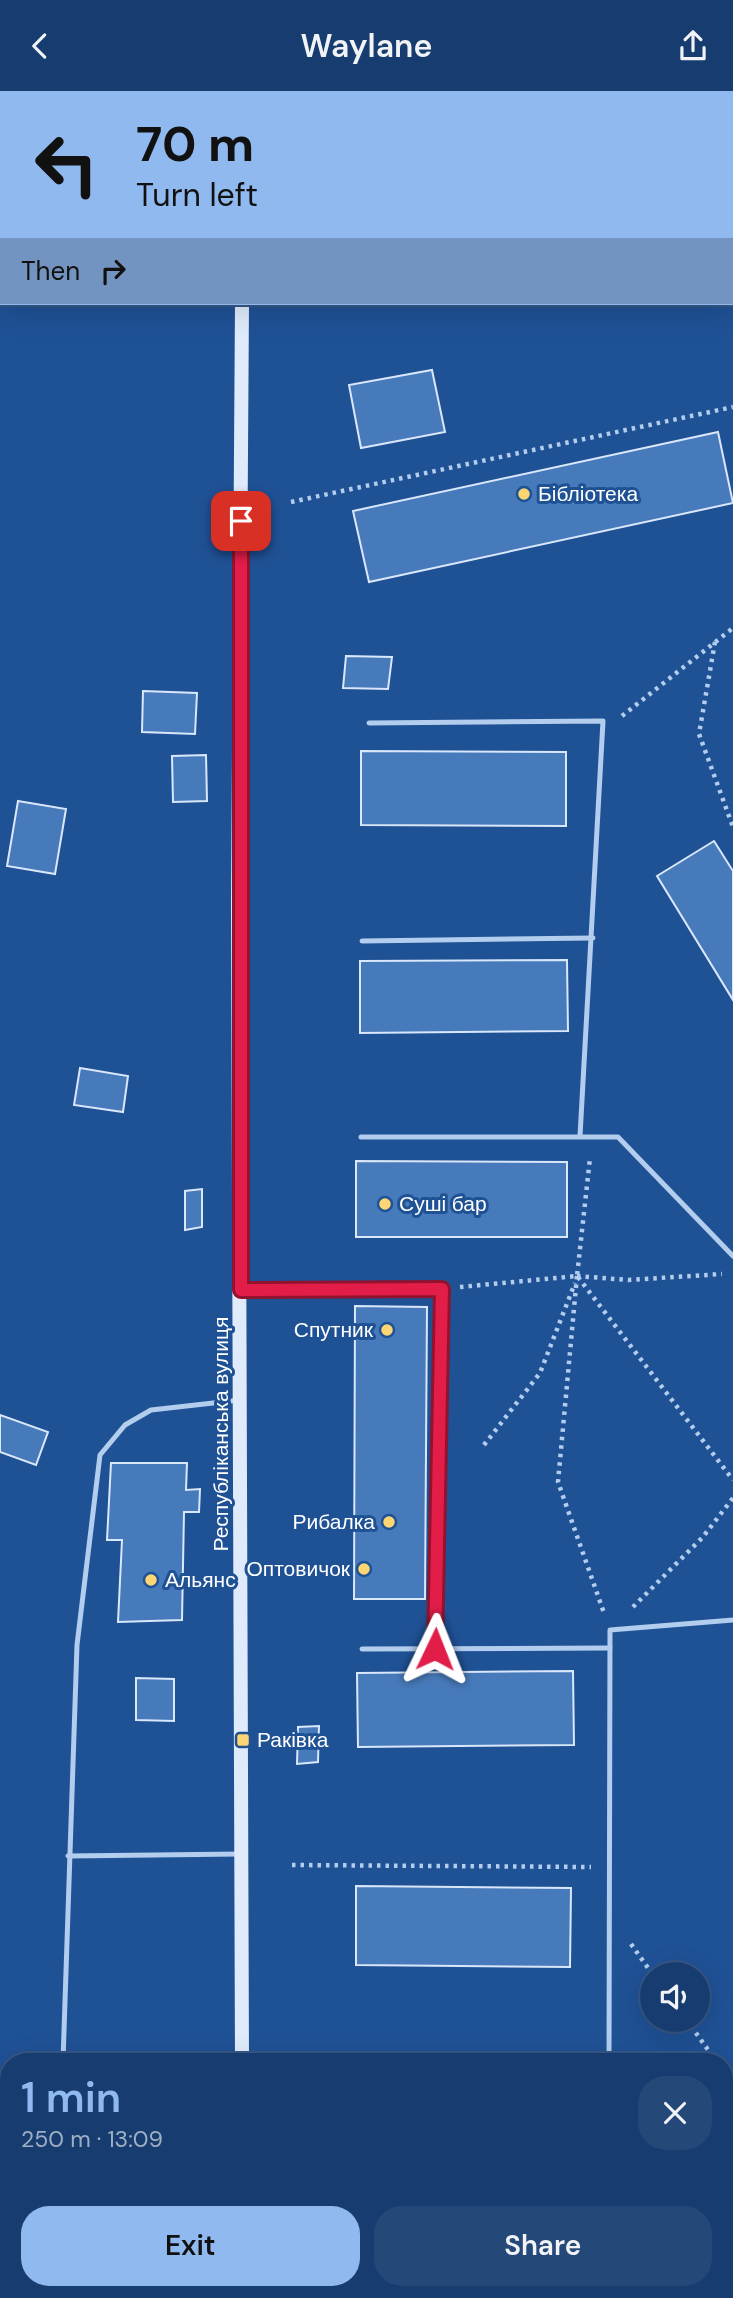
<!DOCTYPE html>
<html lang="en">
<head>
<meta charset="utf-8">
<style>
  :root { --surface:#173d70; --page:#244878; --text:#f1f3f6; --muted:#9eaec3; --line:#365683; --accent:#90b9f0 }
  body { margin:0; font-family:"DM Sans",sans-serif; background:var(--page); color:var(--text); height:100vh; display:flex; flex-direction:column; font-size:26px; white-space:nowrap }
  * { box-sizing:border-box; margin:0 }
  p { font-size:23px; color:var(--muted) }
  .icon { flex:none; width:38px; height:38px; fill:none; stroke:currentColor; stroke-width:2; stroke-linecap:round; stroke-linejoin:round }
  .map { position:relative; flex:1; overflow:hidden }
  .side { position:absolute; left:0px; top:1962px; width:733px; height:247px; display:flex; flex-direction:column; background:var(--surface); border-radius:28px 28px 0 0; box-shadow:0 7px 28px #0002,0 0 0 2px var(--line) }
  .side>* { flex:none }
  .guide { position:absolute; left:0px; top:0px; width:733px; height:214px; box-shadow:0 7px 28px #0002,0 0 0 2px var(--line); background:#90b9f0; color:#111; overflow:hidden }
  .fabs { position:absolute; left:640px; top:1871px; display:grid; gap:14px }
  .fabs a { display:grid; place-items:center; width:70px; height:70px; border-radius:50%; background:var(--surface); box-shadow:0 7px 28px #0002,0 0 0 2px var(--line); font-size:35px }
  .pin { position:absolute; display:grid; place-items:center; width:60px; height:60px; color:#fff; margin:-30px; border-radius:14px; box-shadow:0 4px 10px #0006 }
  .me { position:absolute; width:77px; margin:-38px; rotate:2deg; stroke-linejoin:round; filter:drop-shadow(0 0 5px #0008) }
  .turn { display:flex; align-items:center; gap:24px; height:147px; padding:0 21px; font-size:32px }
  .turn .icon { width:91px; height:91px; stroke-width:2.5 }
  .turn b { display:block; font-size:49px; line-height:60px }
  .then { display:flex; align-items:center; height:66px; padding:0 21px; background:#0003; gap:14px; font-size:26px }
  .round { display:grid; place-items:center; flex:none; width:74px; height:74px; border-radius:28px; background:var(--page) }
  .summary { display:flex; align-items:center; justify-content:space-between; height:119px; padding:0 21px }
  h1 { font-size:42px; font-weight:600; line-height:52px; color:var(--accent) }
  .cta { display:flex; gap:14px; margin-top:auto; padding:14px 21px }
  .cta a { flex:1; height:80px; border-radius:28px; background:var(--accent); color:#111; font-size:28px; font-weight:600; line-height:80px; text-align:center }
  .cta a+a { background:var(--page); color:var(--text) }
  header { display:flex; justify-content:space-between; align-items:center; height:91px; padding:0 21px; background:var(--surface); font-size:32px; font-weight:600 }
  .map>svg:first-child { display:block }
</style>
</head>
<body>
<header><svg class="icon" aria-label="back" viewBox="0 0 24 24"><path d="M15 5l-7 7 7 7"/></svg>Waylane<svg class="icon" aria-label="share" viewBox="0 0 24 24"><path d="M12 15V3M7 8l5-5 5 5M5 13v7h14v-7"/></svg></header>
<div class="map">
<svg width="733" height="2207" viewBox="0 0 733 2207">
  <rect width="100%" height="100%" fill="#1f5195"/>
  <path fill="#336bb3" d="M271,0H394L384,2Z"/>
  <g fill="#477abb" stroke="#d9e7fa" stroke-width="2">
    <path d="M432,279L445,341L361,357L349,294Z"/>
    <path d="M718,341L733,412L369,491L353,420Z"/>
    <path d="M346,565L392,566L388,598L343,597Z"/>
    <path d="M143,600L197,602L195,643L142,641Z"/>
    <path d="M361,660L566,661V735L361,734Z"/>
    <path d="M206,664L207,710L173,711L172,665Z"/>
    <path d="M18,710L66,718L55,783L7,775Z"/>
    <path d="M714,750L733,780V909L657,785Z"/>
    <path d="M567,869L568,940L360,942V870Z"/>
    <path d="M80,977L128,985L123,1021L74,1014Z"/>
    <path d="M356,1070L567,1071V1146H356Z"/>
    <path d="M202,1098V1136L185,1139V1100Z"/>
    <path d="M355,1215L427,1216L425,1508H354Z"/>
    <path d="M0,1324L48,1341L36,1374L0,1361Z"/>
    <path d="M111,1372H187L186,1399L200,1398L199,1421H184L182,1529L118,1531L122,1449H107Z"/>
    <path d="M573,1580L574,1654L358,1656L357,1582Z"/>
    <path d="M136,1587L174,1588V1630L136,1629Z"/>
    <path d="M319,1635L318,1671L297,1673L298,1636Z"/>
    <path d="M356,1795L571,1797L570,1876L356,1874Z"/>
    <path d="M724,2019H727L726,2096H724Z"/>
    <path d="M387,2200H420L419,2203Z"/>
    <path d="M564,2200H636L635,2207H563Z"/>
  </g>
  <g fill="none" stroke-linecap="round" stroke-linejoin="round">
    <g stroke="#b2cdee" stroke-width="4.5" stroke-dasharray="3.5 5" stroke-linecap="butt">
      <path d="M291,411L733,316"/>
      <path d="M715,551L699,643L733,736"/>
      <path d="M622,625L733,537"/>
      <path d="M577,1185L558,1391L604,1522"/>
      <path d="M577,1185L628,1189L722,1183"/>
      <path d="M578,1186L733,1389"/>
      <path d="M460,1196L577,1185L590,1067"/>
      <path d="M484,1354L540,1282L575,1192"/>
      <path d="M633,1516L702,1447L733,1407"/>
      <path d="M292,1774L591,1776"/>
      <path d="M631,1853L653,1884"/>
      <path d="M686,1928L716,1970"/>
      <path d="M292,2207L354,2204"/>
      <path d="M421,2207L437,2200"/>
    </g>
    <g stroke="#b2cdee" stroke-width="5">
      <path d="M369,632L603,630L580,1045"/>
      <path d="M362,850L593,847"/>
      <path d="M361,1046H618L733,1165"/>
      <path d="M241,1199L442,1198L435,1558"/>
      <path d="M362,1558L610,1557"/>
      <path d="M68,1765L240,1763"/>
      <path d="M63,1970L77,1554L100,1364L125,1334L151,1319L240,1309"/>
      <path d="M609,1970L610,1539L733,1529"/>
      <path d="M724,1997H733"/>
      <path d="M724,2145H733"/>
      <path d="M55,2207L56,2200"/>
    </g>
    <g stroke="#b2cdee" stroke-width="12">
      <path d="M620,0L621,2"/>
      <path d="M732,200L733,203"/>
    </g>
    <g stroke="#dfebfb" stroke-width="14">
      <path d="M243,2V0"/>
      <path d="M242,1970L238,811L242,212"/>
      <path d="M240,2207V2200"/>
    </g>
  </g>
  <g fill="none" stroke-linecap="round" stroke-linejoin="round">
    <defs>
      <path id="route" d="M241,430V1199L442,1198L435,1558"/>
    </defs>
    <use href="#route" stroke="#92132f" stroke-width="18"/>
    <use href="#route" stroke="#e11d48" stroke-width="12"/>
  </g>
  <g fill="#fcd672" stroke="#1f5195" stroke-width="2.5">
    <circle cx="524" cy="403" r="7"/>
    <circle cx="385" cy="1113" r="7"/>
    <circle cx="387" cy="1239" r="7"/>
    <circle cx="389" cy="1431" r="7"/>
    <circle cx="364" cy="1478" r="7"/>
    <circle cx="151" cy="1489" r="7"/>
    <rect x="236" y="1642" width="14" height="14" rx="3.5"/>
  </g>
  <g text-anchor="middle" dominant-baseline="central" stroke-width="6" stroke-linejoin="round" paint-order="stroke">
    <g font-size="21" fill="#fff" stroke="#1f5195" text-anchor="start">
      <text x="538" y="403">Бібліотека</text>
      <text x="399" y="1113">Суші бар</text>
      <text x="373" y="1239" text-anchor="end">Спутник</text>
      <text x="375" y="1431" text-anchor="end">Рибалка</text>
      <text x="350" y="1478" text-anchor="end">Оптовичок</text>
      <text x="165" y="1489">Альянс</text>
      <text x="257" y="1649">Раківка</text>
    </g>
    <g font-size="21" fill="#fff" stroke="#1f5195">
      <text transform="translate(221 1343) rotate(-90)">Республіканська вулиця</text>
    </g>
  </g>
</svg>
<div class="fabs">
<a><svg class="icon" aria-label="sound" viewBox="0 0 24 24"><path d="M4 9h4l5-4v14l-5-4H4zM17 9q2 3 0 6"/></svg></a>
</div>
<div class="pin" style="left:241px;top:430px;background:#d93025"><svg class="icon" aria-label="arrive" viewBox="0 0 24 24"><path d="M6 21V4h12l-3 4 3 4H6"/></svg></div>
<svg class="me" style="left:435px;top:1558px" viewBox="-20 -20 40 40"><path d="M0-17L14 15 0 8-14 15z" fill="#e11d48" stroke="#fff" stroke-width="4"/></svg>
<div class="guide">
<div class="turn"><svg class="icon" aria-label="left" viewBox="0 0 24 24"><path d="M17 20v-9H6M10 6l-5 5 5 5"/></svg><div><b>70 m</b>Turn left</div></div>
<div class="then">Then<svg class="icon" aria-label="right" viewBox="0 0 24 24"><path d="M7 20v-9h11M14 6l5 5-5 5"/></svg></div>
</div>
<section class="side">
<div class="summary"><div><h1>1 min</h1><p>250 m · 13:09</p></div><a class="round"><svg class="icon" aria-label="close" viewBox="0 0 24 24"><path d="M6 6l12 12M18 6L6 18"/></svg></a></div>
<div class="cta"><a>Exit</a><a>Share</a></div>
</section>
</div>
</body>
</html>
